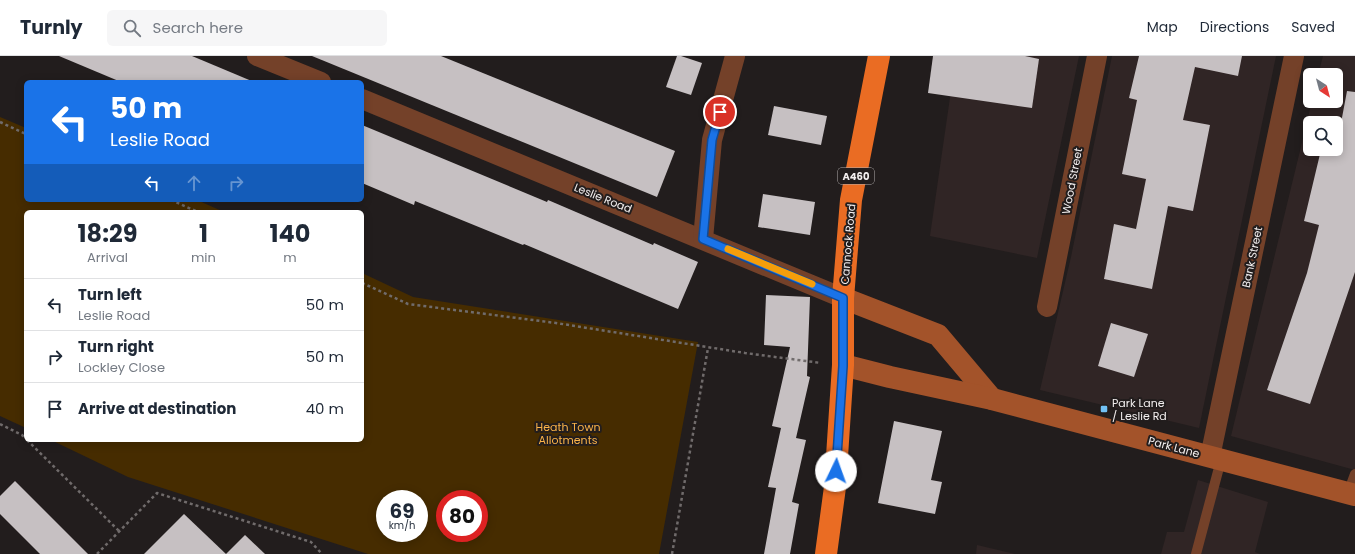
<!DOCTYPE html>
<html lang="en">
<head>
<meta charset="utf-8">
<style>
  :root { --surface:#fff; --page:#f6f6f7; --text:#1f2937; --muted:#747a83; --line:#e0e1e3 }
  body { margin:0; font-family:Poppins,sans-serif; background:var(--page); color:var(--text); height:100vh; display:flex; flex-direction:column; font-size:15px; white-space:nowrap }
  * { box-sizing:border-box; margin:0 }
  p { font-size:13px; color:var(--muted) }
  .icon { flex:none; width:22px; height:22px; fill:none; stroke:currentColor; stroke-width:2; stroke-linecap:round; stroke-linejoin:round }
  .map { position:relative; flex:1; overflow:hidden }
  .panel { position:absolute; left:24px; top:154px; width:340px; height:232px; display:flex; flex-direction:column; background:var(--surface); border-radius:6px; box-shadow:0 2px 10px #0003 }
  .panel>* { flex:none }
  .hud { position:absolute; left:24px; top:24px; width:340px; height:122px; border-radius:6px; box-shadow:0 2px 10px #0003; background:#1a73e8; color:#fff; overflow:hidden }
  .needle { width:26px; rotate:144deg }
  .fabs { position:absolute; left:1303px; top:12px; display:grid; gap:8px }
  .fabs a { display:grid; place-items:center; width:40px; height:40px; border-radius:6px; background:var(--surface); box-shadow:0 2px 10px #0003; font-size:20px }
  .speed { position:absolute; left:376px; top:434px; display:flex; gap:8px; font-size:20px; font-weight:700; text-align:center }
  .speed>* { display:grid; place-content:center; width:52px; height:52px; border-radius:50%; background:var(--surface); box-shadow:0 2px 10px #0003; line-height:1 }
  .speed small { font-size:10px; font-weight:400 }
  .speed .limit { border:6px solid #d22; background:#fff; color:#111 }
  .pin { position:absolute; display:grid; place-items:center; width:34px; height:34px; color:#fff; margin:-17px; border:2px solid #fff; border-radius:50%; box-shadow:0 1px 4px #0007 }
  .me { position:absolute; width:44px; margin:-22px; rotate:3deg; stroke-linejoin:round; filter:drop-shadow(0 0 3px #0008) }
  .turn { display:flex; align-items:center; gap:14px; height:84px; padding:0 20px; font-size:18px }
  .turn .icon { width:52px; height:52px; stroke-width:2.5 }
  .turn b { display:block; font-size:28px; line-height:34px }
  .lanes { display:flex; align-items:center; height:38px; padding:0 20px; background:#0003; justify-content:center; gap:20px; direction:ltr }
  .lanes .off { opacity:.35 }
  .eta { display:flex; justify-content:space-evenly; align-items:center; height:68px; text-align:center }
  .eta b { font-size:24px; font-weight:700; line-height:28px }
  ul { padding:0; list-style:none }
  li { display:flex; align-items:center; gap:12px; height:52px; padding:0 20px; border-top:1px solid var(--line) }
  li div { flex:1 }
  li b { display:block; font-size:15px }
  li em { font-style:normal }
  header { display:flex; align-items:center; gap:24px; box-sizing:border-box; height:56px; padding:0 20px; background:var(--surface); border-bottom:1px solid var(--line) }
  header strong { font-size:19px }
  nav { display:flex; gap:22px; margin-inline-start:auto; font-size:14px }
  .search { width:280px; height:36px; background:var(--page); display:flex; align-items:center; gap:10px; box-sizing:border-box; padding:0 14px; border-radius:6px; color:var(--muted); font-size:15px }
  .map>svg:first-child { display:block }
</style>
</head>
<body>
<header>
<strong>Turnly</strong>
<div class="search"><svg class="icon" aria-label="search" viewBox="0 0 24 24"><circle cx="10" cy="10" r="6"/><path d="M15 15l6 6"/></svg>Search here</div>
<nav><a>Map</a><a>Directions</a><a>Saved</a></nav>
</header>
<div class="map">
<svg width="1355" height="498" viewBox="0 0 1355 498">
  <rect width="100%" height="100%" fill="#221d1d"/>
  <g fill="#302525" fill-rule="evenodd">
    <path d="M956,0H1079L1037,202L930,180Z"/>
    <path d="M1112,0H1276L1199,372L1040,334L1071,201Z"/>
    <path d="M1323,0H1355V414L1231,380L1312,45H1336V19H1318ZM1310,67H1336V93H1310Z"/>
    <path d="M1198,424L1268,446L1255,496L1260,498H1161L1167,476H1184Z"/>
    <path d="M977,489L1015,498H976Z"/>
  </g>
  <g fill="#462c00" fill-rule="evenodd">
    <path d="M0,61L26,72V144H197L224,156H26V372L0,360Z"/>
    <path d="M362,217L413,241L698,286L659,498H368L128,421L51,384H362ZM385,443H419V477H385ZM445,443H479V477H445Z"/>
  </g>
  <g fill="#c6c0c2">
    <path d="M59,0H192L254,26H121Z"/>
    <path d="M312,0H441L675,95L657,141Z"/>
    <path d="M677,0H681L702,7L691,39L666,31Z"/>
    <path d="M933,0H1025L1039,3L1032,52L928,37Z"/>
    <path d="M1139,0H1242L1238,20L1195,11L1183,64L1210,69L1193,155L1168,150L1152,233L1104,223L1114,168L1136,173L1146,123L1122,118L1137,44L1129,42Z"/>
    <path d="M1347,35L1355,36V216L1310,348L1267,334L1307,217L1319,169L1304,165L1320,98L1316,97L1317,93H1336V67H1324L1325,63L1341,67Z"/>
    <path d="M774,50L827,60L821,89L768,79Z"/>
    <path d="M362,69L547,146L548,144L653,189L654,187L698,206L678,253L524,188L523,189L415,145L414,149L362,127Z"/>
    <path d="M763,138L815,146L810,179L758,171Z"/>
    <path d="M766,239L810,241L807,320L810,321L796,382L806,384L792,446L799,448L790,498H764L776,432L768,431L781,372L772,370L790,291L764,289Z"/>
    <path d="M1111,267L1148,278L1134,321L1098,310Z"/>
    <path d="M894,365L942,375L931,424L942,426L935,458L878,447Z"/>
    <path d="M15,425L88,498H40L0,458V440Z"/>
    <path d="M184,458L226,498H144Z"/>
    <path d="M245,479L265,498H226Z"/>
  </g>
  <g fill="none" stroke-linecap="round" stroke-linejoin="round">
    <g stroke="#706b6b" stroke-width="2.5" stroke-dasharray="3 3" stroke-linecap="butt">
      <path d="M0,66L26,78"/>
      <path d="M171,144L198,156"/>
      <path d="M362,227L408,248L556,267L745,297L821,307"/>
      <path d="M0,368L22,379L26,383"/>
      <path d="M27,384L119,475"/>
      <path d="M97,498L157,437L311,486L322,498"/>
      <path d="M672,498L708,292"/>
    </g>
    <g stroke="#744129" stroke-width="10">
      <path d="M1348,437L1355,418"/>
      <path d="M1196,498L1221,404"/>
    </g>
    <g stroke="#744129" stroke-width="20">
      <path d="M257,0L321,26"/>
      <path d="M362,43L843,242"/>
      <path d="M703,183L712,84L735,0"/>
      <path d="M1047,251L1097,0"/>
      <path d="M1210,401L1294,0"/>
    </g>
    <g stroke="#a3532a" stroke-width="22">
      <path d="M843,242L938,279L992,343"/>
      <path d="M843,309L890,321L992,343L1355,439"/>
    </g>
    <path stroke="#ea6c23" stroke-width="22" d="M826,498L835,431L843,309V242L851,144L879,0"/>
  </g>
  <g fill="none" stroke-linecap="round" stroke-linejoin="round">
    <defs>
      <path id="route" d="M720,56L712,84L703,183L843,242V310L836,415"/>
    </defs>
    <use href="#route" stroke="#114b97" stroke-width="10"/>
    <use href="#route" stroke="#1a73e8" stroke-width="7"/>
    <path stroke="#f59e0b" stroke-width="7" d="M728,193L812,228"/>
  </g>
  <rect fill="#72c1f5" stroke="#221d1d" stroke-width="1.5" x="1100" y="349" width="8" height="8" rx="2"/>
  <g text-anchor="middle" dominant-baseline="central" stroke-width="4" stroke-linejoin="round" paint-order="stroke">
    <rect fill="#221d1d" stroke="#b4b0b0" stroke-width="1" x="838" y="112" width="36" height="16" rx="3"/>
    <g font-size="10" font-weight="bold" fill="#f3efef">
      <text x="856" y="120">A460</text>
    </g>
    <g font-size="11" fill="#f3efef" stroke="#221d1d">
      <text transform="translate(1072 125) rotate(-79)">Wood Street</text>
      <text transform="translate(603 142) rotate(22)">Leslie Road</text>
      <text transform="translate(848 188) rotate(-85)">Cannock Road</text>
      <text transform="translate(1252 201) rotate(-78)">Bank Street</text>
      <text transform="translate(1174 391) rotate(15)">Park Lane</text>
    </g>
    <g font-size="11" fill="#f3efef" stroke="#221d1d" text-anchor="start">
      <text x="1112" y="347">Park Lane<tspan x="1112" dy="13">/ Leslie Rd</tspan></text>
    </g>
    <g font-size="11" fill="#fbb349" stroke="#221d1d">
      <text x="568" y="371">Heath Town<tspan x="568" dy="13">Allotments</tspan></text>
    </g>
  </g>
</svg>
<div class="fabs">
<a><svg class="needle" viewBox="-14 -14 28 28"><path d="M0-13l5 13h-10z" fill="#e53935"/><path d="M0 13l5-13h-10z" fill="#747a83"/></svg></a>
<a><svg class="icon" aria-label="search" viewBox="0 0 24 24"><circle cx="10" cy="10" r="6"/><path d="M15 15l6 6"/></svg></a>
</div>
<div class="speed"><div>69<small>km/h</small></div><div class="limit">80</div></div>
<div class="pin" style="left:720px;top:56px;background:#d93025"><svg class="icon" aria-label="arrive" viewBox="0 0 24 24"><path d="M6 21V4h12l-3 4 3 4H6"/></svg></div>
<svg class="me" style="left:836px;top:415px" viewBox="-20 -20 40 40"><circle r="19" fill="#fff"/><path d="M0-13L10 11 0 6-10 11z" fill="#1a73e8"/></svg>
<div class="hud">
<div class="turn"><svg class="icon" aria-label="left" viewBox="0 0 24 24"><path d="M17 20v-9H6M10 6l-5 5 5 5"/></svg><div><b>50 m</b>Leslie Road</div></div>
<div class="lanes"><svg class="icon" aria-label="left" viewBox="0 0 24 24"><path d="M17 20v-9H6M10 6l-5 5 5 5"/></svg><svg class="icon off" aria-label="ahead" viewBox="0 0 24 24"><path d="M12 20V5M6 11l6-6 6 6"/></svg><svg class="icon off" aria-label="right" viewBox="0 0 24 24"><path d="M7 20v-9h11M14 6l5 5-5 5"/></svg></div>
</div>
<section class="panel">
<div class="eta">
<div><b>18:29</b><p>Arrival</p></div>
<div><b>1</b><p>min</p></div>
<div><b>140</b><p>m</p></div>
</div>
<ul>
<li><svg class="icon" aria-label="left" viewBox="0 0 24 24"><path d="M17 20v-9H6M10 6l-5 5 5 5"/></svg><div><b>Turn left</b><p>Leslie Road</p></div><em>50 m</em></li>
<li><svg class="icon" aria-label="right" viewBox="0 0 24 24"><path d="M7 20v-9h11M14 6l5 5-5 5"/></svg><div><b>Turn right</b><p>Lockley Close</p></div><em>50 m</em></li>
<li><svg class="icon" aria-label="arrive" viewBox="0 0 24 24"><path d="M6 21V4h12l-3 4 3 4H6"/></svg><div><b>Arrive at destination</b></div><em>40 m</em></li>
</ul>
</section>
</div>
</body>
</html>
